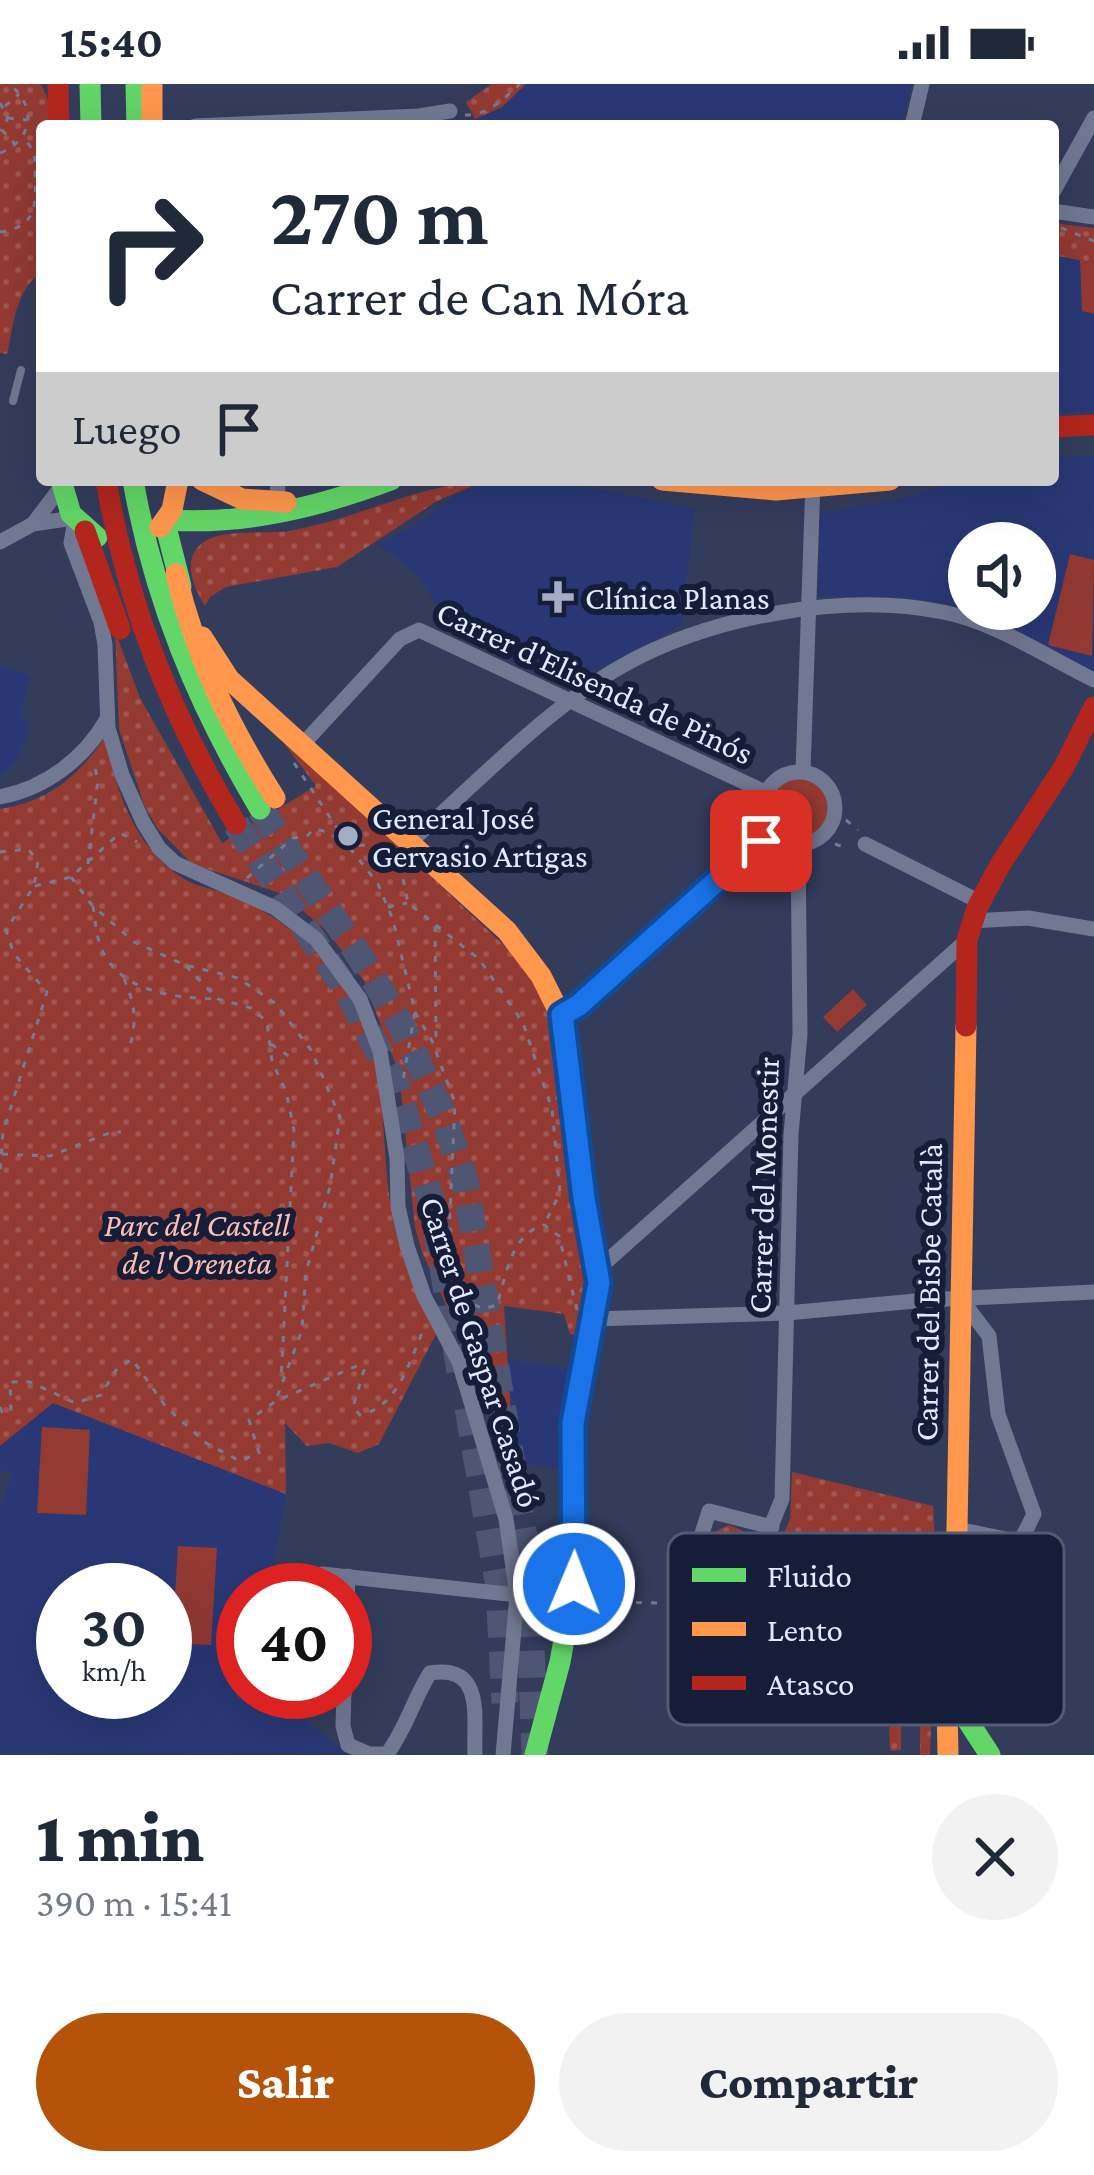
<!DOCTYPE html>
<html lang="es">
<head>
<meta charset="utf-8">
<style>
  :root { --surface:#fff; --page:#f2f2f3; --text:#1f2937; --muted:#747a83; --accent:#b45309 }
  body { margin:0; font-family:"Crimson Pro",serif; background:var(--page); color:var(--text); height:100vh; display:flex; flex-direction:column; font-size:45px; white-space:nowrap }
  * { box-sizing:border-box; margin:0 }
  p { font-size:39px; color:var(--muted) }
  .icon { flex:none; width:66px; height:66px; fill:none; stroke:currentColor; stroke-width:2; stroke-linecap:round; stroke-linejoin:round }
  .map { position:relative; height:1671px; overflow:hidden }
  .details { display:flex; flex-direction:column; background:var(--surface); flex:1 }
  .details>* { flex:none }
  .hud { position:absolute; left:36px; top:36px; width:1023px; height:366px; border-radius:12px; box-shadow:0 12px 48px #0002; background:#fff; color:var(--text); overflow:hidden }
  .fabs { position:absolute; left:948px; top:438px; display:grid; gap:24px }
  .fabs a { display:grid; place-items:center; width:108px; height:108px; border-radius:50%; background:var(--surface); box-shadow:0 12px 48px #0002; font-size:60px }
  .speed { position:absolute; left:36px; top:1479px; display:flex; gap:24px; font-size:60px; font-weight:700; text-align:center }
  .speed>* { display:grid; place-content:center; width:156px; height:156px; border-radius:50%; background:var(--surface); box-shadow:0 12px 48px #0002; line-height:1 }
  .speed small { font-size:30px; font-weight:400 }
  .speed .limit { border:18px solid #d22; background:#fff; color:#111 }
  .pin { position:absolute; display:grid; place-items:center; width:102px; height:102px; color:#fff; margin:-51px; border-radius:24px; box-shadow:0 6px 18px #0006 }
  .me { position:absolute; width:132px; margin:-66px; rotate:1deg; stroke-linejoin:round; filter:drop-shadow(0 0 9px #0008) }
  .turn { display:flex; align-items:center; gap:42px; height:252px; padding:0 36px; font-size:54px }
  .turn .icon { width:156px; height:156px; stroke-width:2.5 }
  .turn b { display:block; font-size:84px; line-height:102px }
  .then { display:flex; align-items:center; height:114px; padding:0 36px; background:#0003; gap:24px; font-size:45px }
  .round { display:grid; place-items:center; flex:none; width:126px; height:126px; border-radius:63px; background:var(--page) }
  .head { display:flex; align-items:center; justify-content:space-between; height:204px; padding:0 36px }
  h1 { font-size:72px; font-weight:800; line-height:90px }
  .action { display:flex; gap:24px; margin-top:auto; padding:24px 36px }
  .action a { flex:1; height:138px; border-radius:72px; background:var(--accent); color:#fff; font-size:48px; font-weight:800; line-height:138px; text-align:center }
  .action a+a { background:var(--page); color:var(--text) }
  .status { display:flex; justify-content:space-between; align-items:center; height:84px; padding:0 60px; background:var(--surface); direction:ltr }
  .status svg { height:33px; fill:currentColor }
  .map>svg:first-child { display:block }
</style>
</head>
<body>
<div class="status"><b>15:40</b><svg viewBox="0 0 49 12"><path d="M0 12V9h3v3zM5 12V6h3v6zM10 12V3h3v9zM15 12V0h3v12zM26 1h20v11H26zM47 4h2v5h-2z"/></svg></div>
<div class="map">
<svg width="1094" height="1671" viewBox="0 0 1094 1671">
  <defs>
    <pattern id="grass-dots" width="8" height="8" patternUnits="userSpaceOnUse" patternTransform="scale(3)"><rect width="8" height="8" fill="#933a33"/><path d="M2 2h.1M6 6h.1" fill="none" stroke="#a25652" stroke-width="1.8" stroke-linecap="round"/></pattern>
  </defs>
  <rect width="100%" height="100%" fill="#343c5c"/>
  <g fill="#293875" fill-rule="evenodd">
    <path d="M527,0H912L901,42H388L475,36L502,23Z"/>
    <path d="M1053,171L1094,179V327L1053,330Z"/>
    <path d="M1053,372H1094L1093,587L991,536L942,519L897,513L818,512L820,430L900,415L963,396H1053ZM969,459H1035V525H969Z"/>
    <path d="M493,396H551L695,424L681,542L600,584L540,592L430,536L443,532L419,492L377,460L415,442L456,411Z"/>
    <path d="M0,582L30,591L21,632L30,638L26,654L14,680L0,693Z"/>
    <path d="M504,1274L572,1285L561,1336V1384L518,1379Z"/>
    <path d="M53,1319L286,1410L269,1506H243V1608H256L308,1638L348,1671L0,1670V1425L13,1388L0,1387V1362ZM63,1506H165V1608H63Z"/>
  </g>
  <g fill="url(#grass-dots)">
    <path d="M0,0H41L48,16L49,42H42V188C15,206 14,240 7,270L0,269Z"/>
    <path d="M492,0H526L502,23L475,35L466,18Z"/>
    <path d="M1053,139L1094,144V179L1053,171Z"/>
    <path d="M486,396L437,417L337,483L226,503L210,513L205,522C195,506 182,479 199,462C217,443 264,451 289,447C357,435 417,401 486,396Z"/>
    <path d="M115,547L140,614L222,759L316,702L284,659L287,657L511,868L535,898L547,922L556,947L561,977L577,1137L586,1183V1212L579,1251L570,1250L564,1230L504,1222L514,1375L508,1372L476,1287L422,1168L415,1143L399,989L364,897L328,848L283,810L192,780L157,744L144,721L119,645Z"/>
    <path d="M105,653C115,704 134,763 181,793C194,802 209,804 224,809C275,828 312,858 343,902C394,974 377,1059 394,1140C402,1179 420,1214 436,1250L379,1360L358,1369L329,1359L307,1362L285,1339L286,1410L53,1319L0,1362V725C47,718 79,692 105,653Z"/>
    <path d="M792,1388L933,1422L938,1509L912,1542L884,1540L881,1549L831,1551L829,1554L753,1521L790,1435Z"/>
    <path d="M729,1441L755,1452L734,1509L701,1507L697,1501L716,1447Z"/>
    <path d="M900,1573L907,1580L908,1623L901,1639V1666L890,1667L889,1640L896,1579Z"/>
    <path d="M932,1615L930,1671H920V1638L912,1622L917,1617Z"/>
  </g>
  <g fill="#933a33">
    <path d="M1080,176L1094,179V230L1082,227Z"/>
    <path d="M1070,470L1094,476L1092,572L1048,561Z"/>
    <circle cx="800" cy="724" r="30"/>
    <path d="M853,905L867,921L837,948L823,933Z"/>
    <path d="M42,1343L90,1346L86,1431L37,1429Z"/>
    <path d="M178,1462L217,1464L211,1561L172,1559Z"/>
  </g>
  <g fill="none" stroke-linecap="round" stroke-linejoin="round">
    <g stroke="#4e5674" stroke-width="27" stroke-dasharray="27 14" stroke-linecap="butt">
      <path d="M260,725L364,879L400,939L444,1034L465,1097L528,1477L535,1671"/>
      <path d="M236,740L347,907L397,1003L433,1123L460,1287"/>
      <path d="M468,1324L499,1503L505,1619"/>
    </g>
    <g stroke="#757c92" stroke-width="3" stroke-dasharray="6 9" stroke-linecap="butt">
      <path d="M0,19L8,34L0,47"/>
      <path d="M5,22L19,10"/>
      <path d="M465,31C487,32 505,14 520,0"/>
      <path d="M8,34L27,36"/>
      <path d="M2,46L15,60"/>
      <path d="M0,69C34,56 37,21 9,0"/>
      <path d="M1061,144L1094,157"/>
      <path d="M0,148C37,143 36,121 35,89C35,72 35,67 23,53"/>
      <path d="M294,679L345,756"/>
      <path d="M846,736L858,746"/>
      <path d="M835,760L849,765"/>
      <path d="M350,764L378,800L393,836L415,928L402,1002"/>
      <path d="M0,768L28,765L38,777L34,802L6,846L14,870L47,908L3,1048L0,1089"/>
      <path d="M88,780L98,695L93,677"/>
      <path d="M71,793L92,821L134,858L185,881L238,894L275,919L311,966L340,1033L330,1103L306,1188L302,1246L276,1316"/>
      <path d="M247,794L293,754L306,753L314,745L328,748L348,762L367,761L401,785L408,819L479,875L523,939L552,1025L560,1109L544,1141"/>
      <path d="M35,802L71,793L120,749L137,758"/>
      <path d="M93,822C95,835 96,849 100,861C117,908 174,914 217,915"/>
      <path d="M388,823L407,819"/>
      <path d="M435,842L436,958"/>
      <path d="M186,882L218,915L251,924L267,938L272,978L286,1007L294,1046L281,1297"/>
      <path d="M124,895C135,920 137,936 130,962"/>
      <path d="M415,928L432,957L455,1019L446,1217"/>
      <path d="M271,960L290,973"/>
      <path d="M2,1070L50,1072L112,1048H121"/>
      <path d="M448,1207L483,1225L497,1221C506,1191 511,1150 544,1141L559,1152L577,1226"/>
      <path d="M0,1323L2,1328L11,1327L10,1298H30L75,1319L101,1311L116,1286L132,1275L166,1323L206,1359L240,1377L259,1369L249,1336L276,1317L359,1281L364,1286L353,1323L360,1331C399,1323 410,1275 425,1242"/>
      <path d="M530,1510L551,1512"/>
      <path d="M591,1518L665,1519"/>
    </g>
    <path stroke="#717892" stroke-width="8" d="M13,317L21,286"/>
    <g stroke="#717892" stroke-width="15">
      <path d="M195,42L419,32L450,27"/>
      <path d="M912,42L922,0"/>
      <path d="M1053,108L1094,34"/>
      <path d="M1053,127L1094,133"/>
      <path d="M277,396L279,419"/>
      <path d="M75,436L71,459L101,538L105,561L108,644L122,691L143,738L159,764L175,779L275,824L316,855L360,915L380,967L397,1074L398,1123L407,1162L424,1212L459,1278L506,1435L517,1511L503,1671"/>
      <path d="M33,440L61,403"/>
      <path d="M0,458L33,440L73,434"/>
      <path d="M303,660L400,555L419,546L765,708"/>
      <path d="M803,687L813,397"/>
      <circle cx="799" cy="724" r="36"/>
      <path d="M0,713C46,704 84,675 107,635"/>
      <path d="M410,758C476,700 546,625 622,582C711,532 844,508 943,528C995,538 1047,573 1094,596"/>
      <path d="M865,760L978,817"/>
      <path d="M971,837L1028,834L1094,845"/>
      <path d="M562,931L579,921L771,748"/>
      <path d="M597,1186L967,856"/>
      <path d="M593,1235L787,1229L926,1216L1094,1208"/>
      <path d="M772,1443L709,1427L681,1518L736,1528L782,1415L791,1050L800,950L798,760"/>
      <path d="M957,1445L1020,1458L1034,1430L998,1330L989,1252L961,1215"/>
      <path d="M322,1490L517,1511"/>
      <path d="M736,1528L821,1556L879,1560"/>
      <path d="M884,1561L903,1563L947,1621"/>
      <path d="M903,1563L931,1524L952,1508"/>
      <path d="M345,1572L348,1492"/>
      <path d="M344,1608L343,1642L348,1661L369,1670H387C406,1645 413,1616 430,1589C486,1580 473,1635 475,1671"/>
    </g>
    <g stroke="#63d668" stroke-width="21">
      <path d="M90,0L91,42"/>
      <path d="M136,0L137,42"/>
      <path d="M61,396L71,430L97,453"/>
      <path d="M133,396C154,516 198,621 260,725"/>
      <path d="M168,436C246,441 318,423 391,396"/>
      <path d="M165,439L181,502"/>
      <path d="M959,1589L968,1637L990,1671"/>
      <path d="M535,1671L560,1578L574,1500L573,1339L599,1199L577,1049"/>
    </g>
    <g stroke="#ff974d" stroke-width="21">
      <path d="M152,0V42"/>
      <path d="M202,396L242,415L286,418"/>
      <path d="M662,396L776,406L890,396"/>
      <path d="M160,443L172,426L178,396"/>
      <path d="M176,490C195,572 230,643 275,714"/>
      <path d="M202,553L229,595L507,847L541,892L566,942L577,1049"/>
      <path d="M948,1671L946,1573L951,1560L957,1445L966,942"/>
    </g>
    <g stroke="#b3261e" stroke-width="21">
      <path d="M58,0L59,42"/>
      <path d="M1053,343L1094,341"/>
      <path d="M106,396C127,521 171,631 236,740"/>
      <path d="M85,447L120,545"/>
      <path d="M966,942L967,856L977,824L1000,781L1064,683L1094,623"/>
    </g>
  </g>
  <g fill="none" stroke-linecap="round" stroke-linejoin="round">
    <defs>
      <path id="route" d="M574,1500L573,1339L599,1199L584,1114L562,931L579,921L761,757"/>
    </defs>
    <use href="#route" stroke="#114b97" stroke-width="30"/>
    <use href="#route" stroke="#1a73e8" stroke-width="21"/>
  </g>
  <g fill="#a4acc6" stroke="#151d38" stroke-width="4.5">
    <path d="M552 495h12v12h12v12h-12v12h-12v-12h-12v-12h12z"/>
    <circle cx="348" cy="752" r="12"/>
  </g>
  <g text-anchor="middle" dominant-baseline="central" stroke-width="12" stroke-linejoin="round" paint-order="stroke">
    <g font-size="33" fill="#e1e9ff" stroke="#151d38" text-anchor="start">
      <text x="585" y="513">Clínica Planas</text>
      <text x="372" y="733">General José<tspan x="372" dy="38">Gervasio Artigas</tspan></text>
    </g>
    <g font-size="33" fill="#e1e9ff" stroke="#151d38">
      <text transform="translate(595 598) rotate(25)">Carrer d'Elisenda de Pinós</text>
      <text transform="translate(763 1101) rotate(-88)">Carrer del Monestir</text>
      <text transform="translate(928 1208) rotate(-89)">Carrer del Bisbe Català</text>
      <text transform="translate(481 1268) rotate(72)">Carrer de Gaspar Casadó</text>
    </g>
    <g font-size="33" font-style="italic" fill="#fdbdb2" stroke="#151d38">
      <text x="197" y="1140">Parc del Castell<tspan x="197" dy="38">de l'Oreneta</tspan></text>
    </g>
  </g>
  <rect x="668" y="1449" width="396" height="192" rx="18" fill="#151d38" stroke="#525a74" stroke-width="3"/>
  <rect x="692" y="1484" width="54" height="14" fill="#63d668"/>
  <rect x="692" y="1538" width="54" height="14" fill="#ff974d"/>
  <rect x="692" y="1592" width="54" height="14" fill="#b3261e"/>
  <g font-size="33" fill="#e1e9ff">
    <text x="767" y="1503">Fluido</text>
    <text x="767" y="1557">Lento</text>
    <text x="767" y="1611">Atasco</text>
  </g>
</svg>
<div class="fabs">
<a><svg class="icon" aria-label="sound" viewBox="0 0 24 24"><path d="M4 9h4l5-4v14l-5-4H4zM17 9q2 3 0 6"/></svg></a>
</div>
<div class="speed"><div>30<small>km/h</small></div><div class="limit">40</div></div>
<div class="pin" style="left:761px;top:757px;background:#d93025"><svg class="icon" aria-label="arrive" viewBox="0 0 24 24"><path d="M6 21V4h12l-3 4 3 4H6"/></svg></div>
<svg class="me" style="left:574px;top:1500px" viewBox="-20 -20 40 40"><circle r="17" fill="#1a73e8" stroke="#fff" stroke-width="3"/><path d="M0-11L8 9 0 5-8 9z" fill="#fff"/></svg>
<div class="hud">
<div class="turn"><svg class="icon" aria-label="right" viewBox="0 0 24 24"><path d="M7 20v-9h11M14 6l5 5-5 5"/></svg><div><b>270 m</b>Carrer de Can Móra</div></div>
<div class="then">Luego<svg class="icon" aria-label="arrive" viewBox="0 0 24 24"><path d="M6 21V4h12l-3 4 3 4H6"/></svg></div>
</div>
</div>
<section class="details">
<div class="head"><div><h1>1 min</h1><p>390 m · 15:41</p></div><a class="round"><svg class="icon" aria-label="close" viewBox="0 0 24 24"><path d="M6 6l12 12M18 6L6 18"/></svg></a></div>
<div class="action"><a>Salir</a><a>Compartir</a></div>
</section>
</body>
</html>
